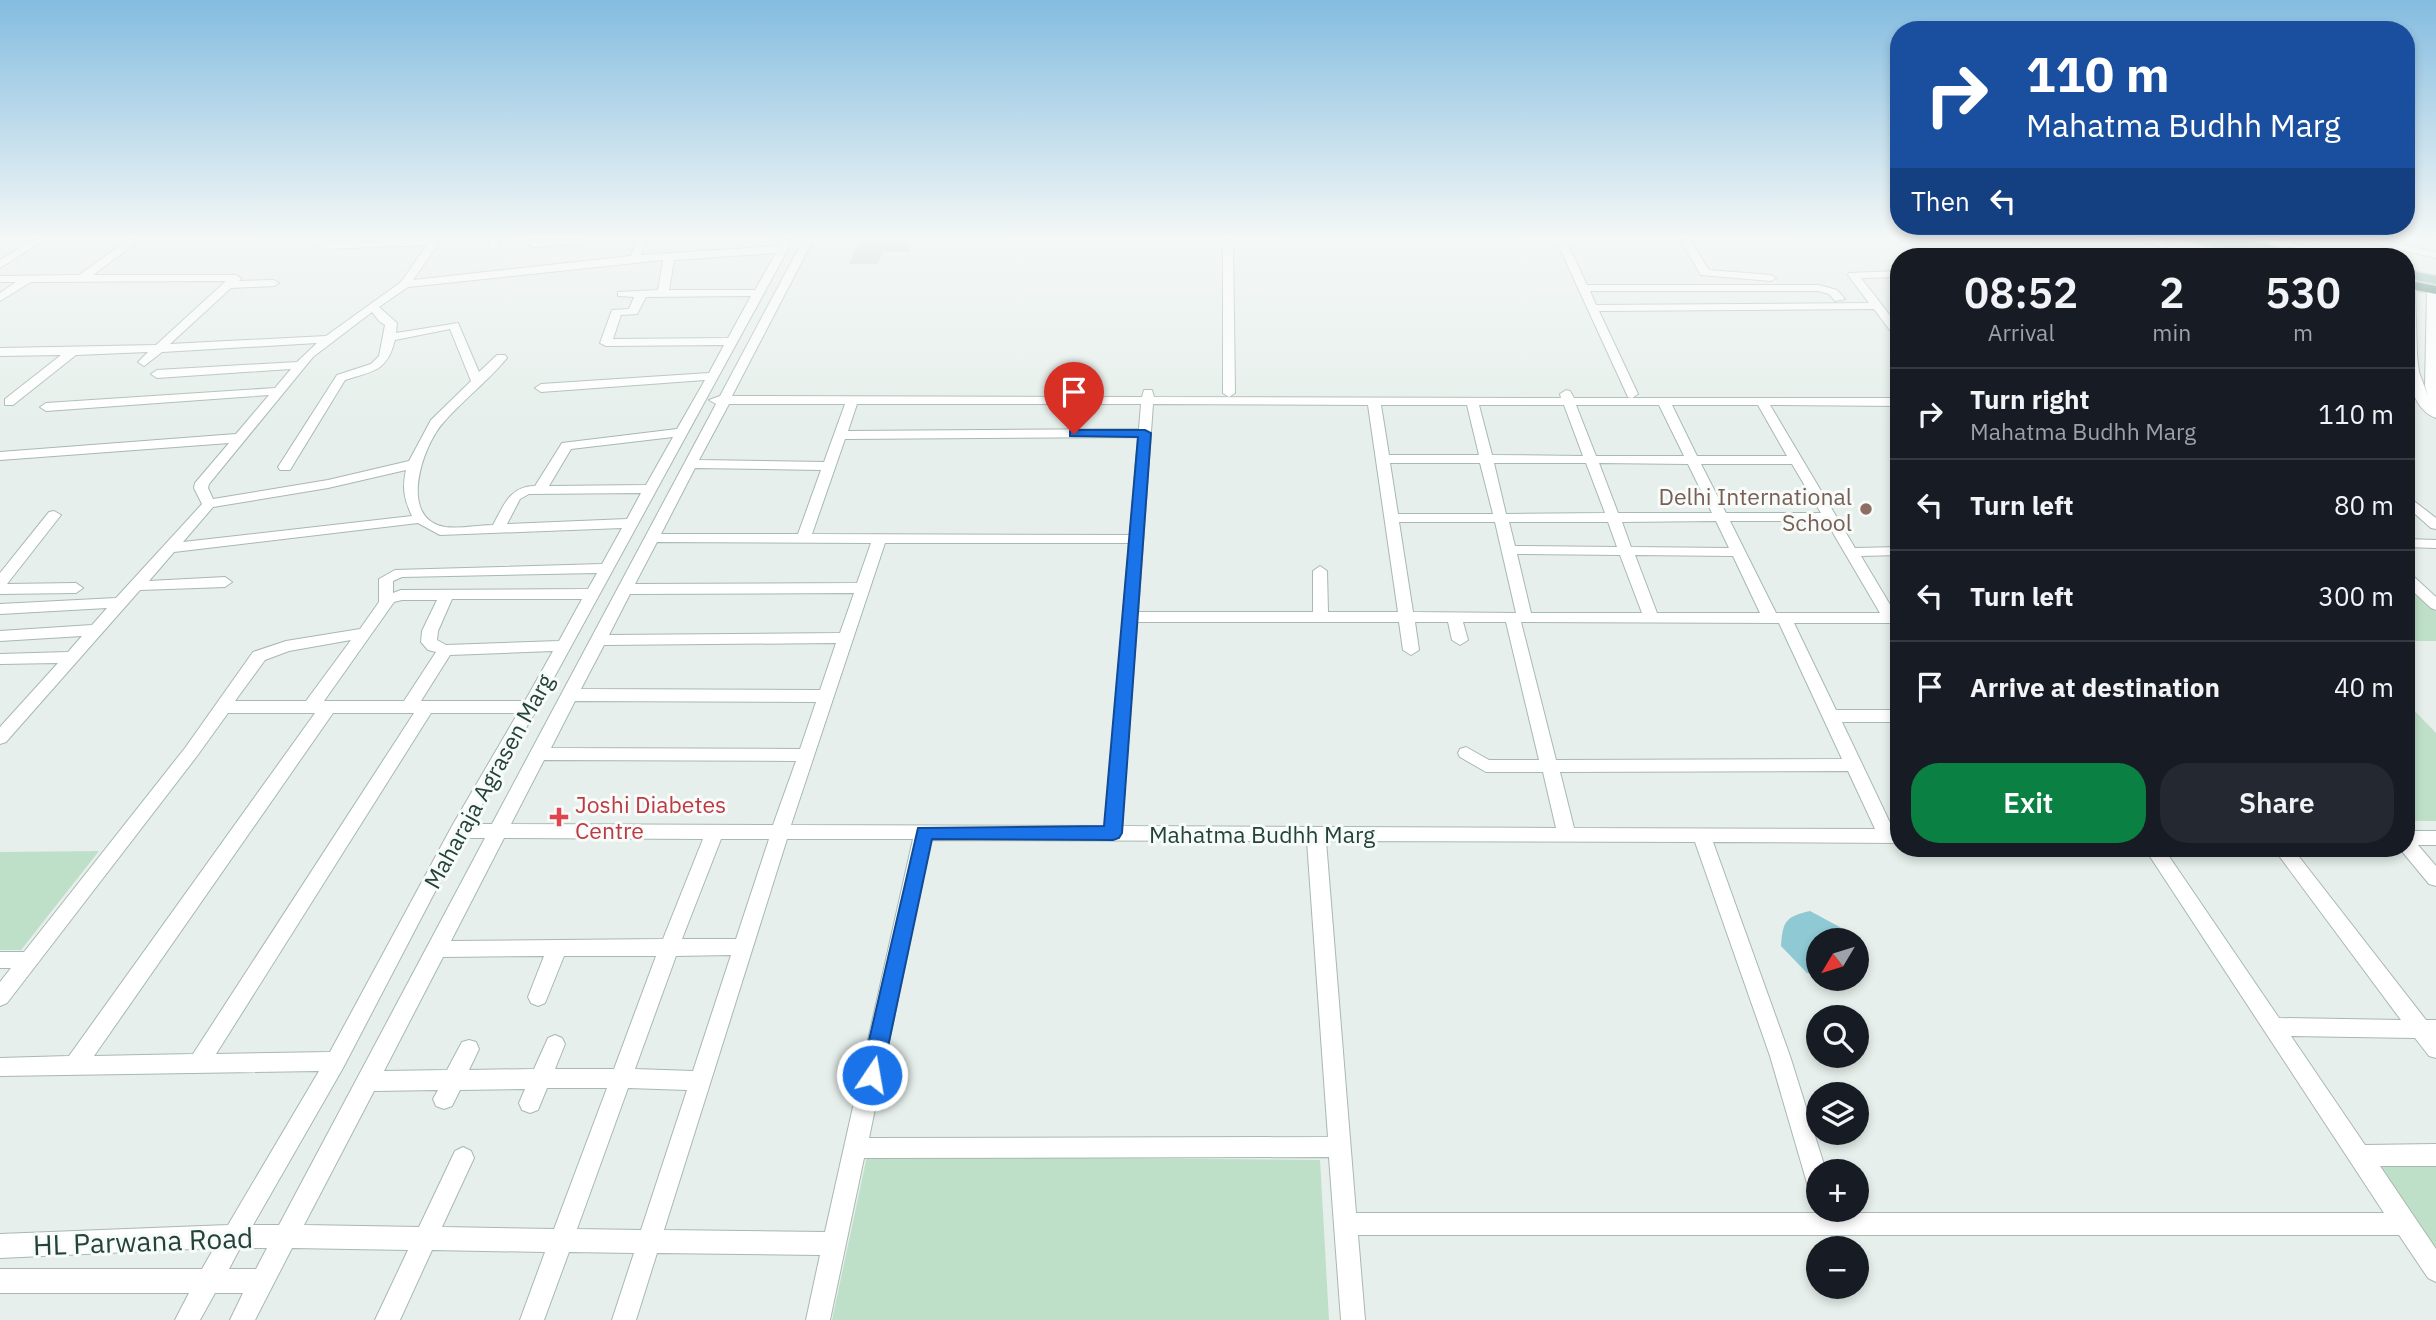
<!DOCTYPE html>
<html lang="en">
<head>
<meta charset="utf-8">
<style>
  :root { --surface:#171b24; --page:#242831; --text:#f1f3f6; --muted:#9ea1a6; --line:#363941; --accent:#0b8043 }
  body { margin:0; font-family:"IBM Plex Sans",sans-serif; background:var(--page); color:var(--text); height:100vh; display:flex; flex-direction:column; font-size:26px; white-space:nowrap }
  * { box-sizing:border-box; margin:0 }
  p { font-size:23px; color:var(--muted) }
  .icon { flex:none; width:38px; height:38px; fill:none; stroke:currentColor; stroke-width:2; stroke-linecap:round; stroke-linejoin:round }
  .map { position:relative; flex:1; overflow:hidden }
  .sheet { position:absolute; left:1890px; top:248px; width:525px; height:609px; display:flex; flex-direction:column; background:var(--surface); border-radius:28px; box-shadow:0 4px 10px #0003 }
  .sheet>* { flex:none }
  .guide { position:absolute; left:1890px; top:21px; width:525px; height:214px; border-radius:28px; box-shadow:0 4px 10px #0003; background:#1a4fa0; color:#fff; overflow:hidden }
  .needle { width:46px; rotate:232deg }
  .buttons { position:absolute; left:1806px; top:928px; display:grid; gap:14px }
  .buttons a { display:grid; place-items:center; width:63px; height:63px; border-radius:50%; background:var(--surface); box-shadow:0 4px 10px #0003; font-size:35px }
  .pin { position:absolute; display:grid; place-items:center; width:60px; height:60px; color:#fff; margin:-72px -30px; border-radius:50% 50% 50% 0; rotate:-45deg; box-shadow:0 0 7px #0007 }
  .pin .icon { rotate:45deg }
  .me { position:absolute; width:77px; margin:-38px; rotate:12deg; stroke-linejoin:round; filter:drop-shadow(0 0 5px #0008) }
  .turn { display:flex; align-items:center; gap:24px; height:147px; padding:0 21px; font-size:32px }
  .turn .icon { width:91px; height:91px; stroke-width:2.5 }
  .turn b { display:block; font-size:49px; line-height:60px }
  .then { display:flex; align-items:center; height:66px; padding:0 21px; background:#0003; gap:14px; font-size:26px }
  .eta { display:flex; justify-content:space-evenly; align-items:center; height:119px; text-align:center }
  .eta b { font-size:42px; font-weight:600; line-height:49px }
  .action { display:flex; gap:14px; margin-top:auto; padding:14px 21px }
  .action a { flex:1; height:80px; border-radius:28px; background:var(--accent); color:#fff; font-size:28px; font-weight:600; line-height:80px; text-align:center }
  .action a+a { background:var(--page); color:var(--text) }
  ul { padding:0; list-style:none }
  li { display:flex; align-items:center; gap:21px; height:91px; padding:0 21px; border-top:2px solid var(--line) }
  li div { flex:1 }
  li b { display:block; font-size:26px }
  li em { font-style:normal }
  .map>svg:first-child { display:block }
</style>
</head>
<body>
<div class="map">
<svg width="2436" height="1320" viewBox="0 0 2436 1320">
  <rect width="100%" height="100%" fill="#e6efeb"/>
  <g fill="#bfe0c8">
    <path d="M2406,584L2436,612V641H2406Z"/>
    <path d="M2406,702L2436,733V821H2406Z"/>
    <path d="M99,851L21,950H0V852Z"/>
    <path d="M867,1156L1320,1160L1329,1320H832Z"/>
    <path d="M2436,1163V1251L2376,1164Z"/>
  </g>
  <path fill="#8ec9d4" d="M1810,911L1849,932L1854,940H1818V976L1807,973L1781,946C1783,921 1785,917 1810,911Z"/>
  <path fill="#bbcac4" d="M912,240L909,252H882L878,264H849L859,241Z"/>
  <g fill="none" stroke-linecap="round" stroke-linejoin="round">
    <defs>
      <g id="minor">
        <path d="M32,240H44L0,268V260Z"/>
        <path d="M128,240H140L93,275H236L241,278L239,281L274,280L279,283L274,286L231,288L170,344L326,336L401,282L427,245L323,249L318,246L321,240H331L330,243L441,240L413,280L631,256L636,240H646L641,255L779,246L783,240H793L538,707L471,824H492L716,404L709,400L720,396L803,240H813L732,396L1142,397L1144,390H1152L1154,397L1561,398L1560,394L1566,390L1570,391L1574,398H1899V406L1770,405L1855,548L1899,547V555L1861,556L1895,613H1899V623H1794L1836,710H1899V722H1842L1893,829H1899V843L1713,842L1790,1056L1826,1171H1818V1194L1810,1191L1807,1183L1770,1056L1695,842L1326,841L1356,1213H2384L2145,849H2164L2279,1018L2401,1020L2274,849H2293L2426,1020H2436V1058L2429,1056L2415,1038L2291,1036L2365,1145L2436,1144V1166H2380L2436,1249V1282L2428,1278L2399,1235H1358L1365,1320H1341L1329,1157L864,1158L830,1320H806L820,1255L657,1253L636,1320H612L634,1253L569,1252L544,1320H520L545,1252L432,1250L400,1320H375L408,1250L292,1248L255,1320H230L243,1293H215L200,1320H175L189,1293H0V1269H202L214,1248L0,1258V1234L228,1225L319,1071L0,1076V1058L69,1056L315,713H228L197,756L7,1003L0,1006V982L11,968H0V952H24L185,748L253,652L286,641L360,629L379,602V579L395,570L602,564L622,528L440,535L418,523L174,552L149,581L225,577L232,582L225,587L140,590L6,742L0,744V727L58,663L0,664V654L68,652L82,636L0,641V631L92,625L107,608L0,614V604L116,598L202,504L194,488L195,483L229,443L0,460V452L236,434L269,395L46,411L40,407L46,403L275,388L291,369L157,378L151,374L157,370L297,362L317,343L162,352L144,366L138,362L148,352L76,355L13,405H5V399L61,355L0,356V348L156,345L226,281L31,282L0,301V293L16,282H0V276L79,275ZM776,253L755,290H669L674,260ZM663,260L658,290L618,292V296L634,297L629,309L612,310L600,343L606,346L724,345L709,373L541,384L535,388L541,392L705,380L677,429L562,443L535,486C510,486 504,505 493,525C478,525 460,529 445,527C397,519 423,445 443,423C463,400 488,381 507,358L505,355H497L479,372L458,323L396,333L397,323L379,307L408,287ZM751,296L728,338L613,339L621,315L637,314L646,297ZM372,312L379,321L385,325L379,356L371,364L337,375L278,467L280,470H290L345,380C373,371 387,372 395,340L450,329L471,381L431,420L409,461L328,480L213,499L208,488L209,484L313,357ZM729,404H845L824,462L699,460ZM857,404H1141L1139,429L848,431ZM1153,404L1368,405L1398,612H1328L1327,571L1320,566L1313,571V612H1138ZM1381,405H1467L1479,455H1389ZM1479,405H1564L1583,456L1492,455ZM1576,405H1659L1684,456H1596ZM1672,405H1758L1787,456H1697ZM673,437L646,485L549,486L571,449ZM1138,437L1130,535L812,534L845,439ZM1390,463H1480L1493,514H1398ZM1494,463H1586L1605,513L1506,514ZM1599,463L1688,464L1712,513H1618ZM1701,464H1792L1821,513H1726ZM695,468L821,470L798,534H661ZM406,470C402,488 404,499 412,516L183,542L213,507L328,488ZM641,493L627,519L507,524L520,499L529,494ZM1716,521L1729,548L1631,547L1622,522ZM1730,521H1826L1880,613H1776ZM1399,522H1495L1516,613L1413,612ZM1509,522H1608L1617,547L1515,546ZM657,542L871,543L857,583L635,584ZM885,543H1129L1105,826L791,825ZM1517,554L1620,555L1642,613H1531ZM1635,555L1733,556L1760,613H1657ZM597,573L588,589L401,590L393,593V581L402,577ZM854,593L840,633L609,635L630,594ZM452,599H582L559,641L446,645L437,640L438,631ZM402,600H437L422,631L421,642L428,650L436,652L404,701H324L394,602ZM1137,622H1399L1403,650L1411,655L1419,650L1415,622H1448L1452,640L1460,645L1468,640L1463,622H1506L1539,760H1489L1466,747L1460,749L1458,753L1460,757L1486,772H1543L1556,828L1122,826ZM1521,622L1779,623L1842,759L1556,760ZM351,640L306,701H235L265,660L289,651ZM836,643L820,690L581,689L604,645ZM553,651L525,701H421L450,655ZM575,701L816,702L800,749L551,748ZM333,713H414L193,1054L94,1056ZM431,713H518L452,826L330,1052L216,1054ZM544,760L796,761L773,825L511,824ZM1848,771L1875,829L1574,828L1560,772ZM463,838H485L279,1225H253L343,1068ZM504,838L703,839L663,939L451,941ZM721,839H769L736,939H682ZM787,839H913L825,1232L664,1230ZM931,840L1307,841L1328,1137L869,1138ZM731,955L693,1071L635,1069L676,956ZM544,956L528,997L531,1003L538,1006L545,1003L564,956H656L614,1069H555L565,1044L562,1038L555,1035L548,1038L534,1069L469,1070L479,1049L476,1042L469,1040L462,1042L447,1070L384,1071L443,957ZM547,1088H607L554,1229L442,1227L474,1158L471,1151L463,1147L455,1151L419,1227L304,1225L374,1091L438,1090L433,1099L436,1106L444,1109L452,1106L460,1090L525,1089L519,1103L522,1110L530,1113L538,1110ZM628,1088L687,1090L641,1230L577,1229ZM240,1248H267L256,1269H229Z"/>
        <path d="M491,240H501L497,248L493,249L488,246Z"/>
        <path d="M530,240H589L584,243L536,247L529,245Z"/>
        <path d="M1223,240H1233L1235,393L1229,397L1223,393Z"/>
        <path d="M1556,240H1566L1587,285H1819L1837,290L1845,299L1835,301L1829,294L1818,291H1590L1596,305L1869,303L1848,275L1849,273L1899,271V277L1861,278L1899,327V338L1895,337L1874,309L1599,311L1638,394L1632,398L1628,397Z"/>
        <path d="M1680,240H1690L1709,270L1771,275L1776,278L1771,281L1701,275Z"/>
        <path d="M2138,240H2156L2168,245L2163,248Z"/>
        <path d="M2257,240H2278L2349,257H2330Z"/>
        <path d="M2358,240H2379L2436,252V258Z"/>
        <path d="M2410,284L2415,287L2417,355L2419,372L2428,396L2425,386L2427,292L2432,289L2436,290V418C2396,404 2406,318 2406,285Z"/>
        <path d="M2406,495L2436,518V529L2431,528L2406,506Z"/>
        <path d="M54,511L61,515L7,584L76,583L83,588L76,593L0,594V573L49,512Z"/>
        <path d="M2406,539L2436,540V548L2406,547Z"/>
        <path d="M2406,572L2411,574L2436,597V610L2431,608L2406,585Z"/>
        <path d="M2406,831H2436V845H2418L2436,866V886L2429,884L2400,849H2406Z"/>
      </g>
      <g id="major">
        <path d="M2181,240H2206L2268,253L2274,257H2251Z"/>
        <path d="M2288,246L2330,254L2331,257H2306L2284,253L2282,250Z"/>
        <path d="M2406,270L2436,276V284L2406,278Z"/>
      </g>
      <g id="highway">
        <path d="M2191,240H2247L2311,254L2313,257H2288L2245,248L2239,253Z"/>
        <path d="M2406,280L2436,286V294L2406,288Z"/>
      </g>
    </defs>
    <use href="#minor" stroke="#a8b8b2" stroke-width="2"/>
    <use href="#major" stroke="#c2cac8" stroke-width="3"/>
    <use href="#highway" stroke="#c2cac8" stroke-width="3"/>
    <use href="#minor" fill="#fff" fill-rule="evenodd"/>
    <use href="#major" fill="#6aa596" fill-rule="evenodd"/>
    <use href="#highway" fill="#2f6f62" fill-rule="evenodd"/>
  </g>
  <linearGradient id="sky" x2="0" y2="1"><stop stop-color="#84bce0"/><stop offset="0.56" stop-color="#f4f8f6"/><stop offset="1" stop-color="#f4f8f6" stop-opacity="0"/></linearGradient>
  <rect width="2436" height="425" fill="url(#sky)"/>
  <path fill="#1a73e8" stroke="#114b97" stroke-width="2" d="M1074,430H1145L1151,433L1122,833L1119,838L1113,840L932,839L882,1075L879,1082L872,1085L864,1082L861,1075L918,828L1104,826L1138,437L1070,436V431Z"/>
  <circle fill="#8d6e63" stroke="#f7fbf9" stroke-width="2.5" cx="1866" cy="509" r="7"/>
  <path fill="#e0444e" stroke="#f7fbf9" stroke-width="2.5" d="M555.5 806.5h7v7h7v7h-7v7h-7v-7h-7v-7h7z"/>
  <g text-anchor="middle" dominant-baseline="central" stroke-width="6" stroke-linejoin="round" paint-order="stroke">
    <g font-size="23" fill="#785e54" stroke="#f7fbf9" text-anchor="end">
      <text x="1852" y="496">Delhi International<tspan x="1852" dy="26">School</tspan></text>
    </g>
    <g font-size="23" fill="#24423a" stroke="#f7fbf9">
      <text transform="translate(488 781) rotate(-61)">Maharaja Agrasen Marg</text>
      <text x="1262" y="834">Mahatma Budhh Marg</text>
    </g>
    <g font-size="23" fill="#be3a42" stroke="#f7fbf9" text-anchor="start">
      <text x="575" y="804">Joshi Diabetes<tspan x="575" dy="26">Centre</tspan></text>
    </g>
    <g font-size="28" fill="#24423a" stroke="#f7fbf9">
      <text transform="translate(143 1241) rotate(-2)">HL Parwana Road</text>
    </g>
  </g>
</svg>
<div class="buttons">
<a><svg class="needle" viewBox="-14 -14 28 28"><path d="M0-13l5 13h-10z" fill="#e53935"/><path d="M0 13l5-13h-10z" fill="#9ea1a6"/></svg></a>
<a><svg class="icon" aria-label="search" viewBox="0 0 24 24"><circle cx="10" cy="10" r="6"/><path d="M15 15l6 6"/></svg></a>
<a><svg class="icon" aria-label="layers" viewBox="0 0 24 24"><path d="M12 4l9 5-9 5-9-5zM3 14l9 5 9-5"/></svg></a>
<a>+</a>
<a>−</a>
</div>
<div class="pin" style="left:1074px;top:434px;background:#d93025"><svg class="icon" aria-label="arrive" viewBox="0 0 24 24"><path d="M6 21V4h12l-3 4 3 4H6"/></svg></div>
<svg class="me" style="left:872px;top:1075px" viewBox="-20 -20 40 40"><circle r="17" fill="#1a73e8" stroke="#fff" stroke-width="3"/><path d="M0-11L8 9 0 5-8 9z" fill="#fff"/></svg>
<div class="guide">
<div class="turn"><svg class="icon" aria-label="right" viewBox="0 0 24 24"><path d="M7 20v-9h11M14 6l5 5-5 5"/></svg><div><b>110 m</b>Mahatma Budhh Marg</div></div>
<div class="then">Then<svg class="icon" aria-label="left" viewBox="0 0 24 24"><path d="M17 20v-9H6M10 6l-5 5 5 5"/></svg></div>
</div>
<section class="sheet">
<div class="eta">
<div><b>08:52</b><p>Arrival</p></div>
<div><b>2</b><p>min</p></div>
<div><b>530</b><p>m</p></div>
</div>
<ul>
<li><svg class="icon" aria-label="right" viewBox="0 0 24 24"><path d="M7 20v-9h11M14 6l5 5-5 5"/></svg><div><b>Turn right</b><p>Mahatma Budhh Marg</p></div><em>110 m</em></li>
<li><svg class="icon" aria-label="left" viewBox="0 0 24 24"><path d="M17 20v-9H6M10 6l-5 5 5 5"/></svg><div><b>Turn left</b></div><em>80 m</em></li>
<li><svg class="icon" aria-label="left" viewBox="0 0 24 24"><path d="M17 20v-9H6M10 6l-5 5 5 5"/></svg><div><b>Turn left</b></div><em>300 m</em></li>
<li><svg class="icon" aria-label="arrive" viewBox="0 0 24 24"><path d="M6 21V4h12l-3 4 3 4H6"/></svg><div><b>Arrive at destination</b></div><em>40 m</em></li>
</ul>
<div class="action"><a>Exit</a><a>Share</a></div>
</section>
</div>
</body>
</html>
